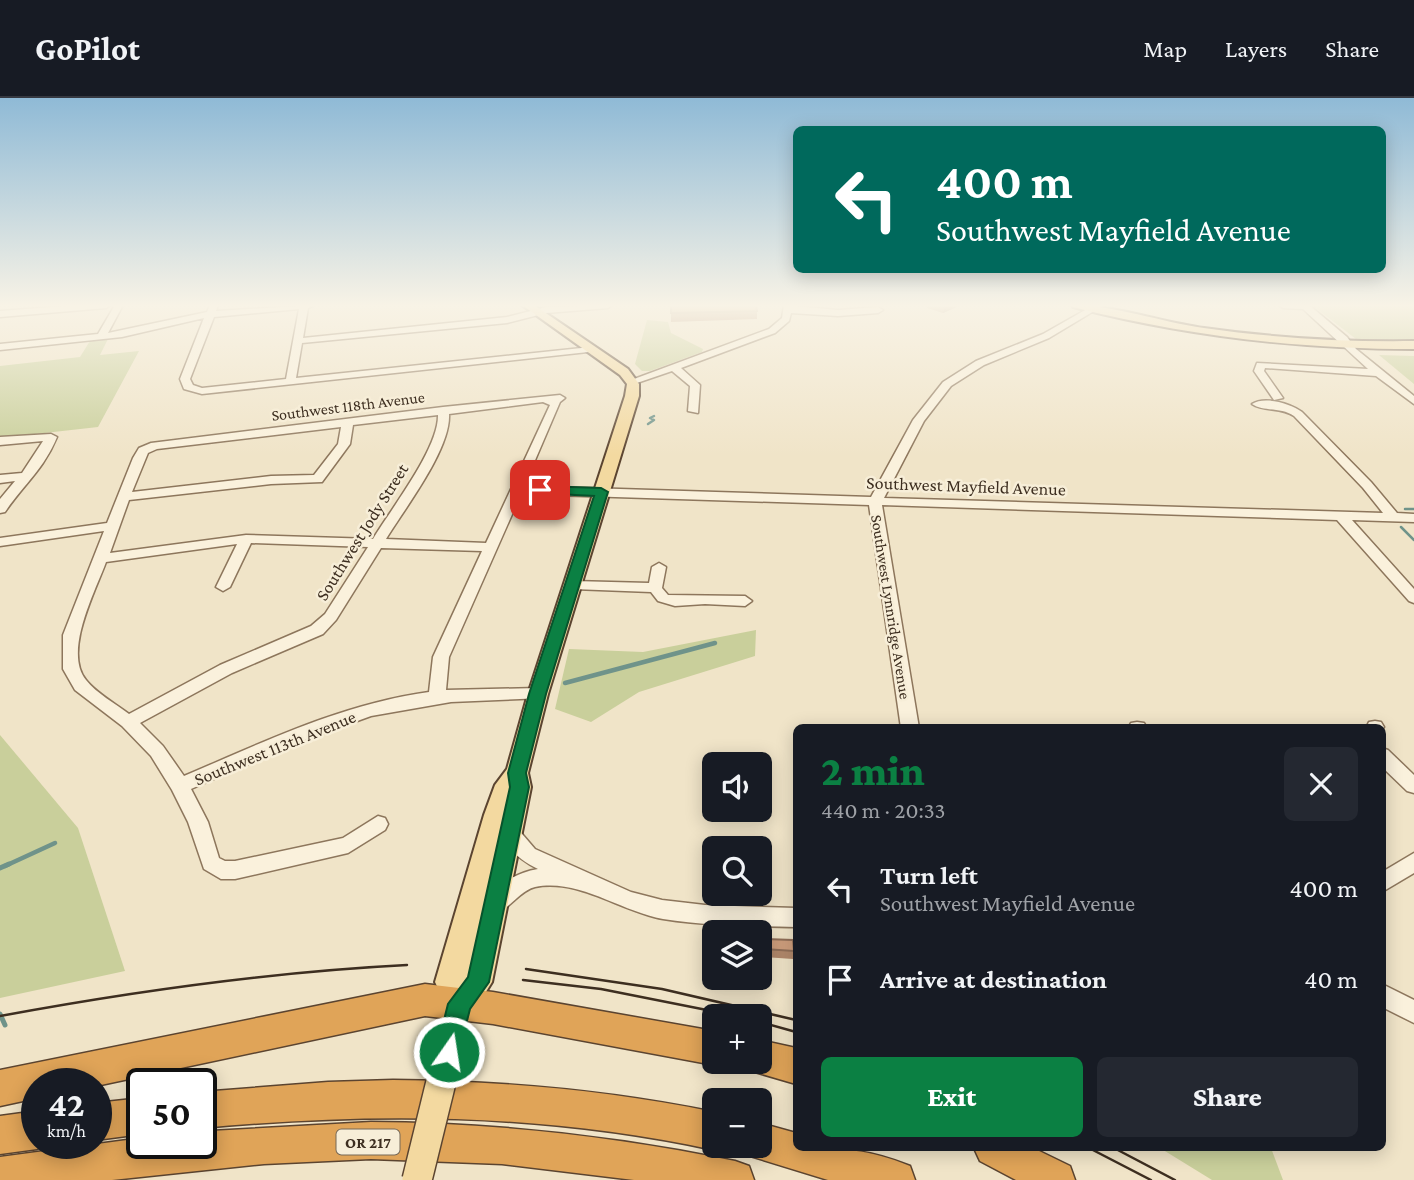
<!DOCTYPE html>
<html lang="en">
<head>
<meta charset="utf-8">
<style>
  :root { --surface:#171b24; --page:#242831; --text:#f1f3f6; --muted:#9ea1a6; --line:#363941; --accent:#0b8043 }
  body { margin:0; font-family:"Crimson Pro",serif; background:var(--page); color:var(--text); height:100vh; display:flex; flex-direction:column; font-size:26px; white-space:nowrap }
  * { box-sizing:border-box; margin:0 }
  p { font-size:23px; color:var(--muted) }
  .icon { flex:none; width:38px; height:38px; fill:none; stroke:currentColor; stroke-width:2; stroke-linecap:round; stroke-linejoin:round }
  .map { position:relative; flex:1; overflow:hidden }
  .details { position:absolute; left:793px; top:626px; width:593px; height:427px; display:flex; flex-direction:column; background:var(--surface); border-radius:10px; box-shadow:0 4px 18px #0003 }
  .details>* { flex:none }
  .top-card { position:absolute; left:793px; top:28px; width:593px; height:147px; border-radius:10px; box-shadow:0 4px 18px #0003; background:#00695c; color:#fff; overflow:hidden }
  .tools { position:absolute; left:702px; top:654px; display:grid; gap:14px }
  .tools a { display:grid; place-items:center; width:70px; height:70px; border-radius:10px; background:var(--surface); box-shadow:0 4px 18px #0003; font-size:35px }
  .speed { position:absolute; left:21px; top:970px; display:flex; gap:14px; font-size:35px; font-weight:700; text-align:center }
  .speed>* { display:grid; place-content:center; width:91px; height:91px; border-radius:50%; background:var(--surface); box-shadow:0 4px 18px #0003; line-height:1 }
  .speed small { font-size:18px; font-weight:400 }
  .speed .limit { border:4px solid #111; border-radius:10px; background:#fff; color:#111 }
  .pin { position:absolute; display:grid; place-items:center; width:60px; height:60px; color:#fff; margin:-30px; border-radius:14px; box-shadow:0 4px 10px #0006 }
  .me { position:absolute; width:77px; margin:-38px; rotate:13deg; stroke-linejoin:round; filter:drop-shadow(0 0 5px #0008) }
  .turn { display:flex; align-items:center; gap:24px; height:147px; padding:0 28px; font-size:32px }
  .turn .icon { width:91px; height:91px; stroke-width:2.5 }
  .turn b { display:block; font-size:49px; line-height:60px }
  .round { display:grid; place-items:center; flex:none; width:74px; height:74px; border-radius:10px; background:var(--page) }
  .head { display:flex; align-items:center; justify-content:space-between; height:119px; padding:0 28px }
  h1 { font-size:42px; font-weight:800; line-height:52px; color:var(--accent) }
  .button { display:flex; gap:14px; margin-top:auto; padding:14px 28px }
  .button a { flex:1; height:80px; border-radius:10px; background:var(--accent); color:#fff; font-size:28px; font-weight:800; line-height:80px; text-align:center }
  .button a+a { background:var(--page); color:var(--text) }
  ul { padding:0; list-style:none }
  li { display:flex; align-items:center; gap:21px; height:91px; padding:0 28px }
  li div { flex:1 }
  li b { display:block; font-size:26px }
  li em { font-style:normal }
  header { display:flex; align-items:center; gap:42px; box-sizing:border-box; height:98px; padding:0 35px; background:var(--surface); border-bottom:2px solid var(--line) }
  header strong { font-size:33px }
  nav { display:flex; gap:38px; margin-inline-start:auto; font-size:24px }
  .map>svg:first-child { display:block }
</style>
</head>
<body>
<header>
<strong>GoPilot</strong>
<nav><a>Map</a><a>Layers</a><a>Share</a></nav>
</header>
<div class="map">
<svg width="1414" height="1082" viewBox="0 0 1414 1082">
  <rect width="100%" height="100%" fill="#f0e4c8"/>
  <g fill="#c9cf9b">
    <path d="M1312,207H1414V242L1356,241Z"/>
    <path d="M647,222L668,224L671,235L703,251L702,254L650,273H642L635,266Z"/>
    <path d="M108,241L100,257L139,253L98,329L0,340V268L80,259L90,243Z"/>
    <path d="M1379,257L1414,258V286Z"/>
    <path d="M756,532L755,558L639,594L591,624L555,611L569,551L643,554Z"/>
    <path d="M0,637L78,730L125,873L0,900Z"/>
    <path d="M1160,1050H1271L1283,1082H1212Z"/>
  </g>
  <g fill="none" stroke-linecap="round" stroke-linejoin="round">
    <g stroke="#6f938a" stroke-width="2.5">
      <path d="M648,326L654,322L650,320L654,318"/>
      <path d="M1405,411H1414"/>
      <path d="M1401,429L1414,442"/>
    </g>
    <g stroke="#6f938a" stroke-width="4.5">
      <path d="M565,585L715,545"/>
      <path d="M5,768L55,745"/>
    </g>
    <g stroke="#6f938a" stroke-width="5">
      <path d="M0,770L9,766"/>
      <path d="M0,916L5,927"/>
    </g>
    <defs>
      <g id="minor">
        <path d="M78,207H110L106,210L0,219V213Z"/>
        <path d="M115,207H123L108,235L207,214L210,207H218L216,213L315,207L308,210L303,240L507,219L546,209L612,207L608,210L546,215L507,225L302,245L296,280L591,249L593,251L588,254L202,296L184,291L180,281L204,220L122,239L0,252V246L98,236ZM299,211L286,281L202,290L193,287L190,281L214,219Z"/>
        <path d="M784,207L838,212L878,209L883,212L878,215L838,218L791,215L789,223L775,235L681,270L700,287L698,315L688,313L690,288L672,273L631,287L626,284L769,231L782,220Z"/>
        <path d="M1094,207H1104L1049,240L984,267L951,288L924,323L884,400L1383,415L1363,390L1294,318C1281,309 1264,314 1252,306C1264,298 1290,305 1302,314L1371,384L1397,415L1414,416V424L1352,422L1414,491V505L1409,503L1337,422L882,407L919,630H901L869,407L521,396L449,559L446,592L538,590L544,592L546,596L544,600L451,604L371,618L294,646L191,691L208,724L219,760L225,763H235L343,740L378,718L385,720L388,726L385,732L348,755L235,781H221L204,771L188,724L172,692L151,658L122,628L75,592L63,571V537L104,433L0,448V440L107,425L133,360L139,350L151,345L443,309L560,297L565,300L560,304L524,388L871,399L913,322L943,284L976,263L1043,236ZM543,304L550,307L486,445L386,441C405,410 451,351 449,316ZM438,317C439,350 391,411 373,441L246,437L110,455L129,402L271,386L322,384L350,346L353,327ZM341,329L338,346L314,377L271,378L132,394L148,355L157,351ZM251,445L368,449L325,516L311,528L220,567L129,616C116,606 96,595 86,582C63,554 95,494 106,464L237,446L216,489L223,493L230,489ZM381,450L482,453L433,559L429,594C342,606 264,644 184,678L163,648L140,625L232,575L323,536L336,522Z"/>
        <path d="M1279,207H1309L1347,239L1356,251L1414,298V306L1376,278L1265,270L1264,273L1283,300L1274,302L1254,273L1257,265L1368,271L1303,211L1283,210Z"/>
        <path d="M51,336L57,339C44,371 24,386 5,414L0,415V401L15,383L0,385V377L22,375L43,343L0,347V339Z"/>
        <path d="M659,465L666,469L662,490L668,497L745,498L752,503L745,508L705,506L675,508L658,503L651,494L573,491L566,487L573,483L649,485L652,469Z"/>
        <path d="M1375,623L1381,624L1384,629L1382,632V630H1366L1369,624Z"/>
        <path d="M1137,624L1144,625L1147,630H1128L1131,625Z"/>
        <path d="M1382,650L1388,652L1414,677V695L1407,693L1382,669Z"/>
        <path d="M510,728L517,730L535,751L631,794L662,802L705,807L796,810V829C752,828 707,828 663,821C620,813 578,780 535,789C519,793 511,810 496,815L489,813L485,806C494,787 518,774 538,771C522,763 509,753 500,736L503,730Z"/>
        <path d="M1414,755V775L1382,794V774Z"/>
        <path d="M1382,886L1414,902V925L1382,909Z"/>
      </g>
      <g id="major">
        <path d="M522,207H534L628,271L639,286V298L548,596L528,675L531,689L492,884L468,923L458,927L448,923L444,913L446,907L435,884L484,717L495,687L507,671L528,596L625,298L627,286L620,277Z"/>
        <path d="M1072,207C1114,207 1161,224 1204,230C1274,240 1344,244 1414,243V251C1298,251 1186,238 1073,209Z"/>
      </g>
      <g id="highway">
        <path d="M425,886L493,894L714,933V964H722L714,967L493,926L425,918L96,988V985H37V1000L0,1008V972Z"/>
        <path d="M760,942L796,950V986L748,972L744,964H760Z"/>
        <path d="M393,982C502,983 607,992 714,1014V1048H722L714,1052C541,1015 376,1014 201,1030V994L328,984Z"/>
        <path d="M142,1000V1036L96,1042V1005Z"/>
        <path d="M37,1013V1045H50L37,1051L0,1056V1018Z"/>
        <path d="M371,1024C494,1025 615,1038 735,1063L749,1068L754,1082H634L502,1066L371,1061L264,1066L112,1082H0V1059L142,1040V1045H201V1034L211,1033Z"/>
        <path d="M760,1025L796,1035V1050C840,1050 869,1051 910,1068L915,1082H828L747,1057L743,1048H760Z"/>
        <path d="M974,1050H1033L1070,1068L1075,1082H1016L980,1063Z"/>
      </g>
    </defs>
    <use href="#minor" stroke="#8d765c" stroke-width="3"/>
    <use href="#major" stroke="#5b4430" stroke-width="4"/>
    <use href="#highway" stroke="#5b4430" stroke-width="3"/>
    <use href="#minor" fill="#faf1dc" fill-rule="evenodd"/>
    <use href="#major" fill="#f3d9a0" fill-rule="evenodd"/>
    <use href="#highway" fill="#e0a458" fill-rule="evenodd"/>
    <g stroke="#3d2e20" stroke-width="2.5">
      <path d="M526,871L662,891L796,922"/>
      <path d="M523,882L601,891L742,919"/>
      <path d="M0,918C135,893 270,874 407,867"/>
      <path d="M760,924L796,934"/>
      <path d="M1089,1050L1151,1082"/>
      <path d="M1114,1050L1175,1082"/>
    </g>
    <defs>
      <path id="major-bridge" d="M417,1082L454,931"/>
    </defs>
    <use href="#major-bridge" stroke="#5b4430" stroke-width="32" stroke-linecap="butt"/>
    <use href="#major-bridge" stroke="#f3d9a0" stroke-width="29"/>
  </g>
  <g fill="#b2896c">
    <path d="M671,207L757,213V221L671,224Z"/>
    <path d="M928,207H961L943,215L927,210Z"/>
    <path d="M765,841L794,853L793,861L764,859Z"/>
  </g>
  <path fill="#916f58" d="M945,207H961L943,215Z"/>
  <g fill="#cf9f7d" stroke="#916f58" stroke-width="2">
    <path d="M671,207H756L757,213L671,215Z"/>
    <path d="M765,841L793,842L794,853L764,851Z"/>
  </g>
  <linearGradient id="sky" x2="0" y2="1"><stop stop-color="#8fbad6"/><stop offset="0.58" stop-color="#f8f3e6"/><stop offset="1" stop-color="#f8f3e6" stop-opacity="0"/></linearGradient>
  <rect width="1414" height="358" fill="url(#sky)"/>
  <path fill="#0b8043" stroke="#07532c" stroke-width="2" d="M540,388L601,390L608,394L546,596L526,675L529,689L489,884L470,911L457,962L449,966L440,962L436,954L448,906L468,879L510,689L508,675L529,596L594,398L536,395L534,392Z"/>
  <g text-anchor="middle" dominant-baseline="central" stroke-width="5" stroke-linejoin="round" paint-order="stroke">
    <g font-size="16" fill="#3d2e20" stroke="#f7eed8">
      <text transform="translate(348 308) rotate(-7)">Southwest 118th Avenue</text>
      <text transform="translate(891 509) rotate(81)">Southwest Lynnridge Avenue</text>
    </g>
    <rect fill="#f7eed8" stroke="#756857" stroke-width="2" x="336.5" y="1031.5" width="63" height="25" rx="5"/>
    <g font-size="16" font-weight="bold" fill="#3d2e20">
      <text x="368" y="1044">OR 217</text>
    </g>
    <g font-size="18" fill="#3d2e20" stroke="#f7eed8">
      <text transform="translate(966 388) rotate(2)">Southwest Mayfield Avenue</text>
      <text transform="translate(362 434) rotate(-58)">Southwest Jody Street</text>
      <text transform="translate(275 650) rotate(-22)">Southwest 113th Avenue</text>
    </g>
  </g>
</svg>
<div class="tools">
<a><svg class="icon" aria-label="sound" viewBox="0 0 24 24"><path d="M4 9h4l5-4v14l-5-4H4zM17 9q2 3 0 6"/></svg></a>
<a><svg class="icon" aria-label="search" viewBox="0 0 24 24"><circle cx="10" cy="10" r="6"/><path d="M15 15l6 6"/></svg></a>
<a><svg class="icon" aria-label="layers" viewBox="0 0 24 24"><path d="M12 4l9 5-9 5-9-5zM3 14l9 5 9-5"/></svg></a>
<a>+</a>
<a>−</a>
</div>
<div class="speed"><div>42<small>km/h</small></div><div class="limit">50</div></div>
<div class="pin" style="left:540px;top:392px;background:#d93025"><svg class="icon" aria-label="arrive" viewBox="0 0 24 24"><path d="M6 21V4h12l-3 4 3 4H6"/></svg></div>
<svg class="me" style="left:449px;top:954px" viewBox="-20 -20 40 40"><circle r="17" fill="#0b8043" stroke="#fff" stroke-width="3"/><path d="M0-11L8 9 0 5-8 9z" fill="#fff"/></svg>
<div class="top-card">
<div class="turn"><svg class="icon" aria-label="left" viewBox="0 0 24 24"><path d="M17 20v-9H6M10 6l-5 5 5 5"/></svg><div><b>400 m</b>Southwest Mayfield Avenue</div></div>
</div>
<section class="details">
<div class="head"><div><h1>2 min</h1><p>440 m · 20:33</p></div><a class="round"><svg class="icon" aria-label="close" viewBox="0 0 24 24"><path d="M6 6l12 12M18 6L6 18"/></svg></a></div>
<ul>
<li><svg class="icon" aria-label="left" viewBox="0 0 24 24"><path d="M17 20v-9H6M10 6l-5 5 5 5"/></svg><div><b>Turn left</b><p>Southwest Mayfield Avenue</p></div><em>400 m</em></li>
<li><svg class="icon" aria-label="arrive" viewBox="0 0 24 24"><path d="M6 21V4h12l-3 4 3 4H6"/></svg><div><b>Arrive at destination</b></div><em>40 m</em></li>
</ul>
<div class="button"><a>Exit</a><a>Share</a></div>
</section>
</div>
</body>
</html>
